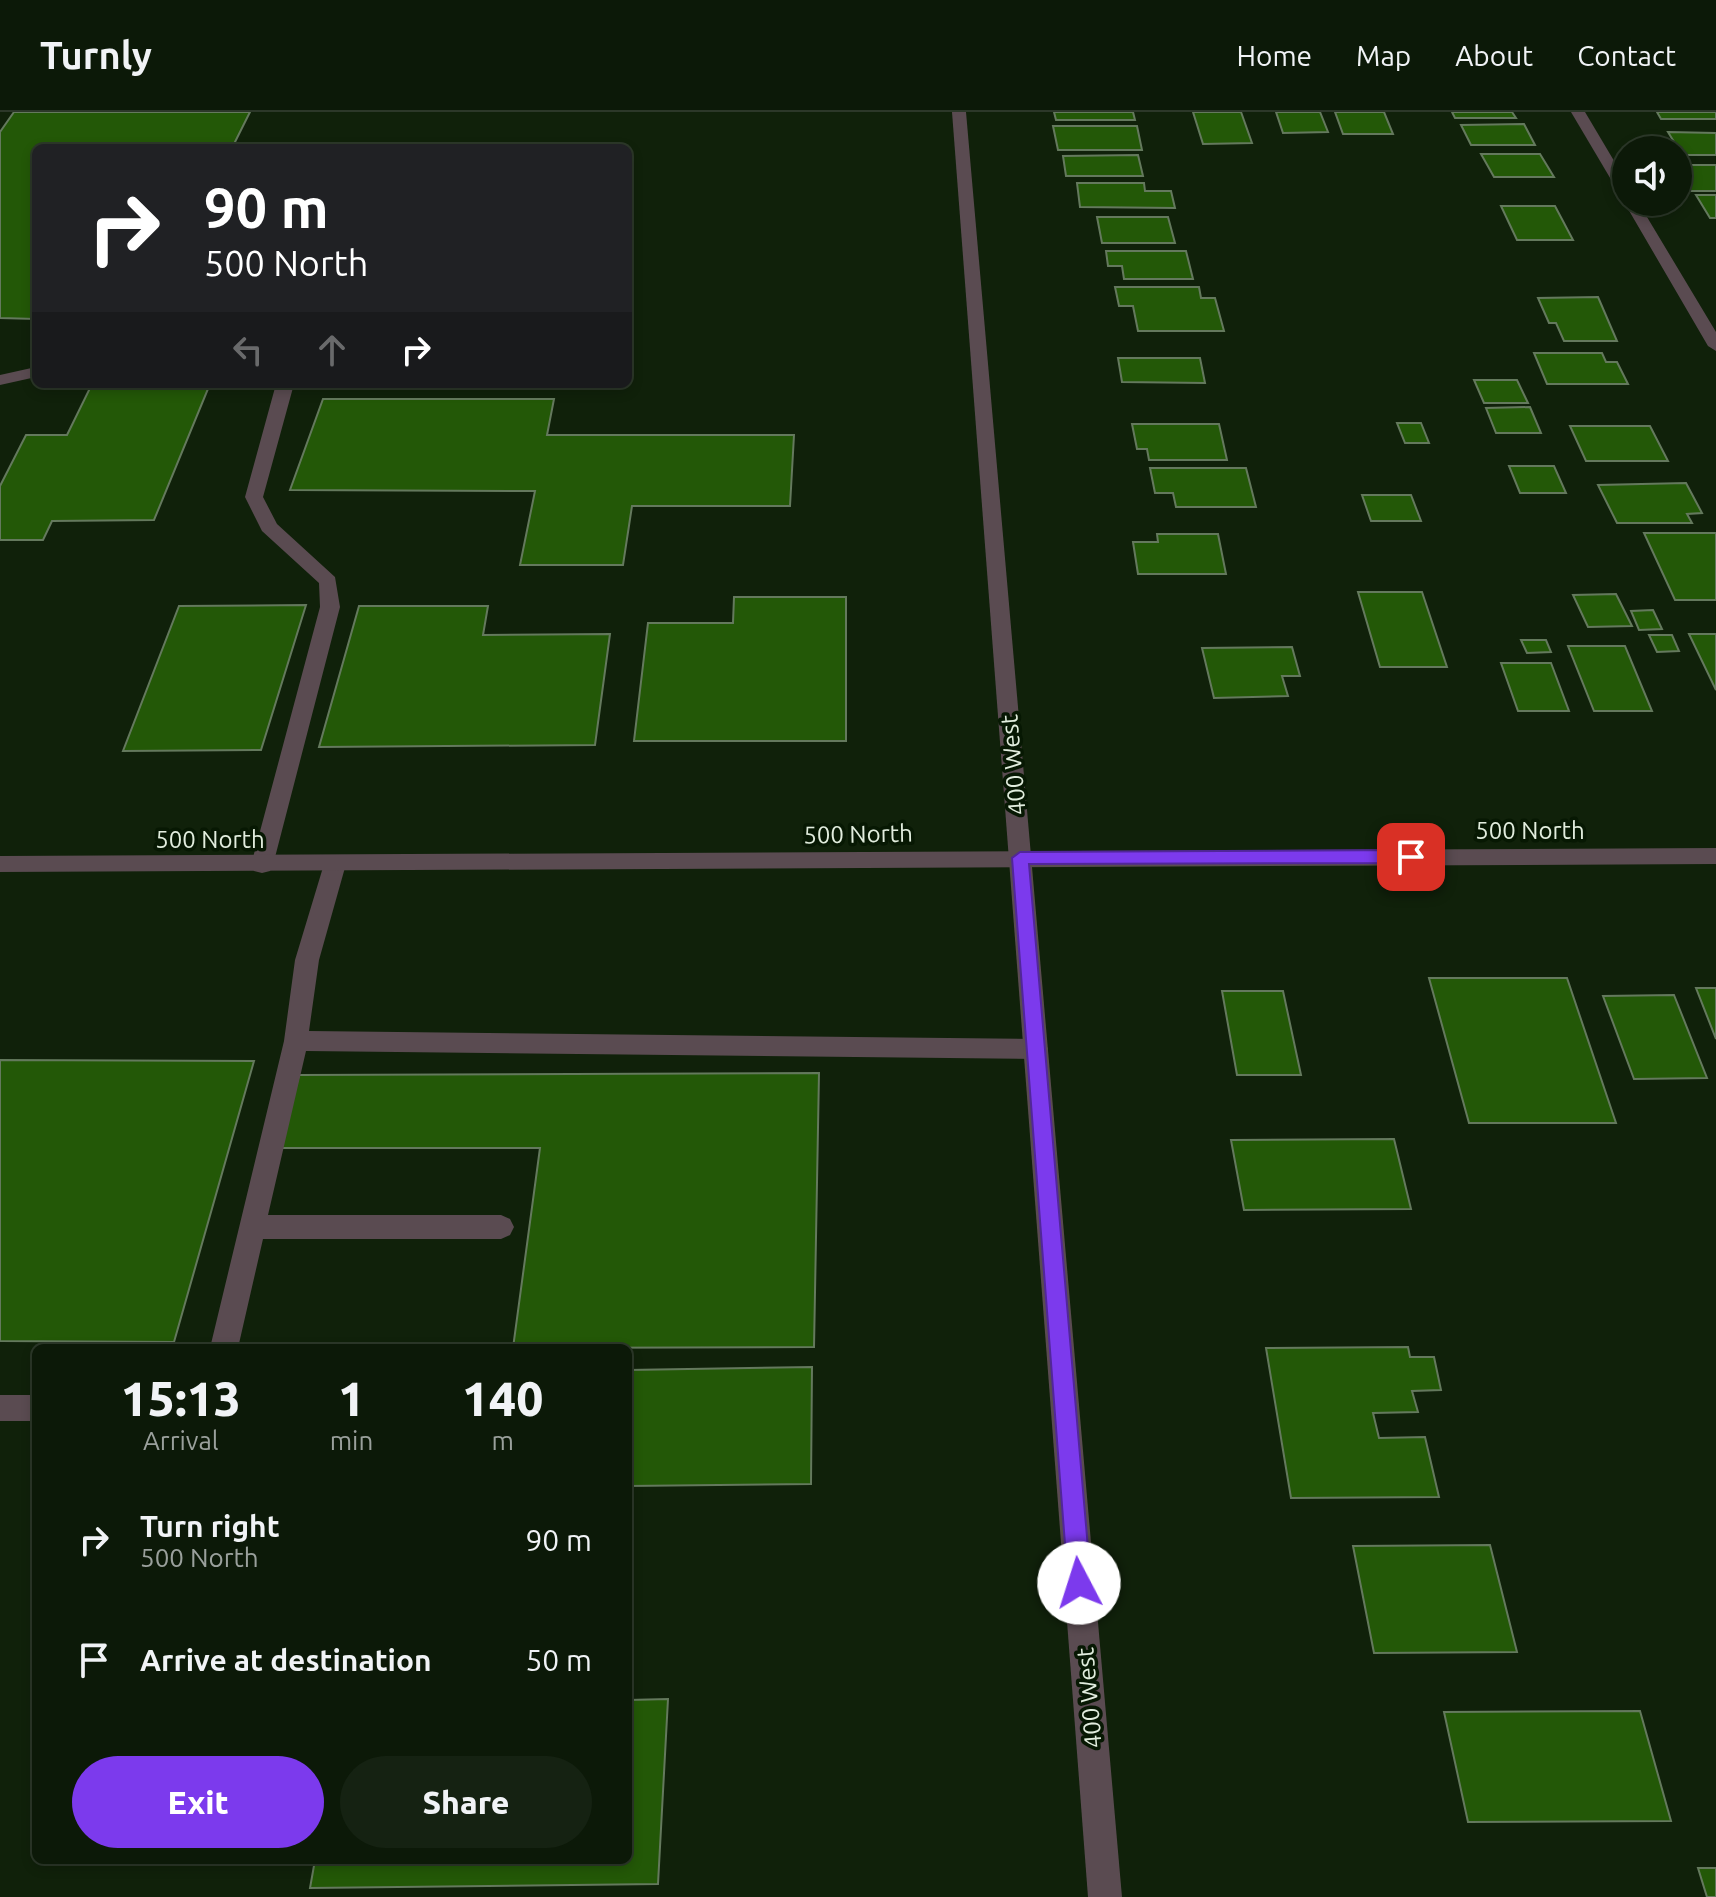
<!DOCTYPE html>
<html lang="en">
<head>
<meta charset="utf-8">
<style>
  :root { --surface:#0c1908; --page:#152212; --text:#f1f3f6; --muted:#9aa09c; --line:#2c3829; --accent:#7c3aed }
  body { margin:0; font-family:Ubuntu,sans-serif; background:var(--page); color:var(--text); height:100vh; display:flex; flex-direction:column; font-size:30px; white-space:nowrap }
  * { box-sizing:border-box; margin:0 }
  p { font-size:26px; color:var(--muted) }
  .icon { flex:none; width:44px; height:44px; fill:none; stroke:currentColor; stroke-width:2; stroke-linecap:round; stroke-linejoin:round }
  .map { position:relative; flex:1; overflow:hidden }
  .side { position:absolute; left:32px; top:1232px; width:600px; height:520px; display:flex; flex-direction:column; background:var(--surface); border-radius:12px; box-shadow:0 4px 12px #0003,0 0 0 2px var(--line) }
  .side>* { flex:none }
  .banner { position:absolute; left:32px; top:32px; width:600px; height:244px; border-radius:12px; box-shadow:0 4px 12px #0003,0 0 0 2px var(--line); background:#202124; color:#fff; overflow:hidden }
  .tools { position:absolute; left:1612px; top:24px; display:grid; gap:16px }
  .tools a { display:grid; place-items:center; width:80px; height:80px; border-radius:50%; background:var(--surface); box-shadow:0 4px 12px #0003,0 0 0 2px var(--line); font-size:40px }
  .pin { position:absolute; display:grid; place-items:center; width:68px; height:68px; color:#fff; margin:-34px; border-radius:16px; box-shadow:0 4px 12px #0006 }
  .me { position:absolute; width:88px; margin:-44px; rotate:355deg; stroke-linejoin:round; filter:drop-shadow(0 0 6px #0008) }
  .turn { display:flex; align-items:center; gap:28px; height:168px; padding:0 40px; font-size:36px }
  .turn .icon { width:104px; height:104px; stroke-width:2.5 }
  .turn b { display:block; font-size:56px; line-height:68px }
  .lanes { display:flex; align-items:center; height:76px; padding:0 40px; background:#0003; justify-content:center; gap:40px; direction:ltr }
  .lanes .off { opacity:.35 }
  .eta { display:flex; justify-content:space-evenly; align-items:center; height:136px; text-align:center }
  .eta b { font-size:48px; font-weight:800; line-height:56px }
  .action { display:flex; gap:16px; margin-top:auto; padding:16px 40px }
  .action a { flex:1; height:92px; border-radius:48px; background:var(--accent); color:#fff; font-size:32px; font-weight:800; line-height:92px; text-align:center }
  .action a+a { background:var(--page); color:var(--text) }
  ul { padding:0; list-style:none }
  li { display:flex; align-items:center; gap:24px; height:120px; padding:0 40px }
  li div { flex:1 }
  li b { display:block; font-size:30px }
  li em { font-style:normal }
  header { display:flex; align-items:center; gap:48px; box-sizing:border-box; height:112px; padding:0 40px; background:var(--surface); border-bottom:2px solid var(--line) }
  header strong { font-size:38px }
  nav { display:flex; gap:44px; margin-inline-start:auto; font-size:28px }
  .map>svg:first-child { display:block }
</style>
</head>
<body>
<header>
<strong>Turnly</strong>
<nav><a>Home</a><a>Map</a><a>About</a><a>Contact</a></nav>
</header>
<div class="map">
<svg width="1716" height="1785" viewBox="0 0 1716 1785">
  <rect width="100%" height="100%" fill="#10210a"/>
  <g fill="#235807" stroke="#64795d" stroke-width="2">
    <path d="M14,0H250L232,36H36V207L0,206V20Z"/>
    <path d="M1054,0H1133L1135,8H1056Z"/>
    <path d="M1193,0H1241L1252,31L1203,32Z"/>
    <path d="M1276,0H1320L1328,20L1283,21Z"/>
    <path d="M1335,0H1384L1393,22H1343Z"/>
    <path d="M1452,0H1512L1516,6H1455Z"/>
    <path d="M1657,0H1716V7H1661Z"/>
    <path d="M1524,12L1535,33H1471L1461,13Z"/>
    <path d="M1053,14H1137L1142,38H1058Z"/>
    <path d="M1668,20L1716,21V43H1682Z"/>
    <path d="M1481,42H1540L1554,65H1494Z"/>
    <path d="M1138,43L1143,64H1066L1063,44Z"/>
    <path d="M1678,53H1716V79H1683L1678,70Z"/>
    <path d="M1077,71H1144L1145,79H1171L1175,96L1080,95Z"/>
    <path d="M1696,83H1716V106H1710Z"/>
    <path d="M1501,94H1555L1573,128H1517Z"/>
    <path d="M1097,105H1168L1175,131H1102Z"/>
    <path d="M1106,139H1186L1193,167H1124L1122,154H1108Z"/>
    <path d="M1115,175H1199L1201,186H1215L1224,219H1138L1133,194H1119Z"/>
    <path d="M1598,185L1617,229H1564L1556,211H1549L1538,186Z"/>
    <path d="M1534,241H1602L1606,250H1617L1628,272H1547Z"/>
    <path d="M1118,246H1200L1205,271L1122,270Z"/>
    <path d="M1474,268H1517L1528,291H1484Z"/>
    <path d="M92,272H210L154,408L52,409L43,428H0V374L26,323H67Z"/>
    <path d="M323,287H554L547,323H794L790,394H632L623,453H520L535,379L290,378Z"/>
    <path d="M1530,295L1541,321H1496L1486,296Z"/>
    <path d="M1397,311H1421L1429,331H1405Z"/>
    <path d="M1132,312H1219L1227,348H1149L1147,337H1137Z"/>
    <path d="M1570,314H1650L1668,349H1586Z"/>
    <path d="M1509,354H1554L1566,381H1520Z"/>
    <path d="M1150,356H1246L1256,395H1176L1173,381H1155Z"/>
    <path d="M1686,371L1702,401L1687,402L1692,411H1617L1598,373Z"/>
    <path d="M1362,383H1411L1421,409H1371Z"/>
    <path d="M1644,421H1716V488H1675Z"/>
    <path d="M1157,422H1218L1226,462H1138L1133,430H1158Z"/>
    <path d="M1358,480H1422L1447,555H1380Z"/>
    <path d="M1616,482L1632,514L1588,515L1573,483Z"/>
    <path d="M734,485H846V629H634L648,511H733Z"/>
    <path d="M306,493L261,638L123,639L179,494Z"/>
    <path d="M359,494H488L483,523L610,522L595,633L319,635Z"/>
    <path d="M1653,498L1662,517L1639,518L1631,499Z"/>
    <path d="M1689,522H1716V578Z"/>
    <path d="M1649,523H1672L1679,539L1657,540Z"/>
    <path d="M1521,528H1546L1551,540L1527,541Z"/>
    <path d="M1568,534H1625L1652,599H1594Z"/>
    <path d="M1292,535L1300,564H1282L1288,584L1214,586L1202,536Z"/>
    <path d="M1501,551H1551L1569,599H1518Z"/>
    <path d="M1429,866H1567L1616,1011H1469Z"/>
    <path d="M1696,876H1716V927Z"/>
    <path d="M1222,879H1283L1301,963H1237Z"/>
    <path d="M1674,883L1707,966L1634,967L1603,884Z"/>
    <path d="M0,948L254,949L174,1230L0,1229Z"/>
    <path d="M819,961L814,1235L513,1236L540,1036H280L299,963Z"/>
    <path d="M1394,1027L1411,1097L1244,1098L1231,1028Z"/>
    <path d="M1408,1235L1410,1245H1434L1441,1278L1412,1279L1418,1300L1373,1301L1379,1326L1425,1325L1439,1385L1291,1386L1266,1236Z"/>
    <path d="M812,1255L811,1372L628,1374V1258Z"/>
    <path d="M1490,1433L1517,1540L1374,1541L1353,1434Z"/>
    <path d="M668,1587L658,1772L310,1776L315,1748H628V1588Z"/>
    <path d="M1640,1599L1671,1709L1468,1710L1444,1600Z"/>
    <path d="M1698,1756H1716V1785H1707Z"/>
  </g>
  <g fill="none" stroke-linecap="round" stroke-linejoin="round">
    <g fill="#5a4b51" fill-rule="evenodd">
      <path d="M36,255V265L0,273V263Z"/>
      <path d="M276,272H294L263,385L277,412L335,465L340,495L273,753L270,759L262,761L254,759L251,753L320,495L319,471L262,419L245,385Z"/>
      <path d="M335,744L343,746L346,752L319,848L309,919L1036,927L1045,930L1048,937L1045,944L1036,947L306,939L268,1103H501L510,1107L514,1115L510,1123L501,1127H263L238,1236H210L284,929L295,848L324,752L327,746Z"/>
      <rect x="0" y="1283" width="36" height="26"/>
    </g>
    <g fill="#5a4b51" fill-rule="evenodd">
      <path d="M1571,0H1585L1626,69V85L1619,81Z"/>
      <path d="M1626,87V90H1638L1716,220V239L1708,234L1624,90Z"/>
      <path d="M1716,736V752L0,760V744Z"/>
    </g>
    <path fill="#5a4b51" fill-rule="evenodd" d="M952,0H966L1122,1785H1088Z"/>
  </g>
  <path fill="#7c3aed" stroke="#51269a" stroke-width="2" d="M1411,738L1419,745L1411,751L1029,752L1091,1471L1088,1479L1079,1482L1071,1479L1068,1471L1012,746L1020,740Z"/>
  <g text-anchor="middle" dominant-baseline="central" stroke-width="7" stroke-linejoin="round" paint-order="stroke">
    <g font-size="24" fill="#e2edde" stroke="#071803">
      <text transform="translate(1013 653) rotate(-95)">400 West</text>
      <text x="1530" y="718">500 North</text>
      <text transform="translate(858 722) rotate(-1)">500 North</text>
      <text x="210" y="727">500 North</text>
      <text transform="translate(1089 1586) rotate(-95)">400 West</text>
    </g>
  </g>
</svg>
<div class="tools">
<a><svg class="icon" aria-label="sound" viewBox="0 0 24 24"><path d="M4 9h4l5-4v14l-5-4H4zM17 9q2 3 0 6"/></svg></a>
</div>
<div class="pin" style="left:1411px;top:745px;background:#d93025"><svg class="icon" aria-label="arrive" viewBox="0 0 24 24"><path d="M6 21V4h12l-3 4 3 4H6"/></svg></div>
<svg class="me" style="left:1079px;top:1471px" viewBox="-20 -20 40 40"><circle r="19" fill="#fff"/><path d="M0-13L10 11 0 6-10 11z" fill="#7c3aed"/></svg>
<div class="banner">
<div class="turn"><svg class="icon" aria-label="right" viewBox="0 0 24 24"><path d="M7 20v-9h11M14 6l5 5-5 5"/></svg><div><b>90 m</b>500 North</div></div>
<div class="lanes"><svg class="icon off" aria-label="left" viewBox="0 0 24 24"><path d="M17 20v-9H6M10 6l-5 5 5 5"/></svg><svg class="icon off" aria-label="ahead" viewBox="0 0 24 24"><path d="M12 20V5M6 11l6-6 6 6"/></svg><svg class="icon" aria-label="right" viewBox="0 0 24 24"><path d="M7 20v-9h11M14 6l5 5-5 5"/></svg></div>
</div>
<section class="side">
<div class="eta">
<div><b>15:13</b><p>Arrival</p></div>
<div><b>1</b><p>min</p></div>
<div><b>140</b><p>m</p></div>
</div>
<ul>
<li><svg class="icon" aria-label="right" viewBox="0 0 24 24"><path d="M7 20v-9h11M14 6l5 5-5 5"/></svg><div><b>Turn right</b><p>500 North</p></div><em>90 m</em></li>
<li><svg class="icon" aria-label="arrive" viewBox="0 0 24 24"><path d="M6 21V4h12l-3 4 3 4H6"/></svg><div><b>Arrive at destination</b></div><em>50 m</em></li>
</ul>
<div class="action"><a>Exit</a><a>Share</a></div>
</section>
</div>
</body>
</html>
